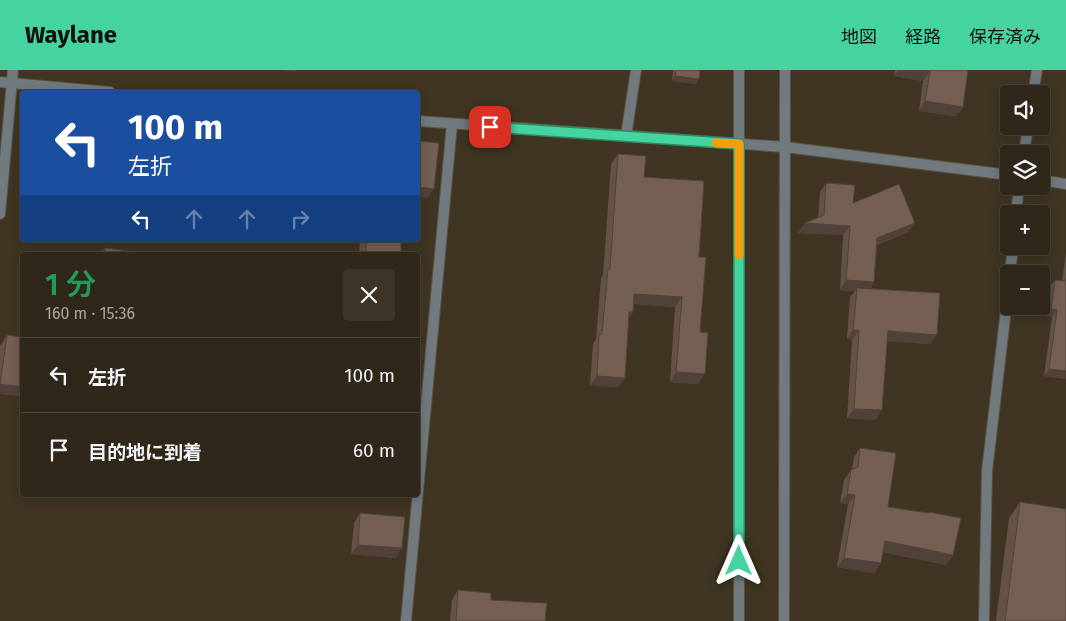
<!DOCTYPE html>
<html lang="ja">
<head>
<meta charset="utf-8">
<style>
  :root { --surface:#2f281a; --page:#3b3427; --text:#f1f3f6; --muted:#a7a6a2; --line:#4a4439; --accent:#45d49f }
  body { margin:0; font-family:"Fira Sans","Noto Sans JP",sans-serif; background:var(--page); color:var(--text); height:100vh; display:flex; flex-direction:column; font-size:19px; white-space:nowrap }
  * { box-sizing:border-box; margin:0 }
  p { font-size:16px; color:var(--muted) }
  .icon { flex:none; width:28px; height:28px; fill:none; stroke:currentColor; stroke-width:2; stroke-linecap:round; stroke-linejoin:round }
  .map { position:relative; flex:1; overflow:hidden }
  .drawer { position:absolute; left:20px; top:182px; width:400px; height:245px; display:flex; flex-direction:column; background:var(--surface); border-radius:5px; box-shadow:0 2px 12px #0003,0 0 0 1px var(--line) }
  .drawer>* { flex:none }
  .guide { position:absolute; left:20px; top:20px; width:400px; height:152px; border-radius:5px; box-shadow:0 2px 12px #0003,0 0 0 1px var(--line); background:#1a4fa0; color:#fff; overflow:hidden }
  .controls { position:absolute; left:1000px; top:15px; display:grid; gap:10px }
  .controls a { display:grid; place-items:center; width:50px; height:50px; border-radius:5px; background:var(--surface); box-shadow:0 2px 12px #0003,0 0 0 1px var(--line); font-size:25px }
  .pin { position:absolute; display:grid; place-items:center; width:42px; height:42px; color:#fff; margin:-21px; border-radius:10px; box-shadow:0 2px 8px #0006 }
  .me { position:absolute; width:55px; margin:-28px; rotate:0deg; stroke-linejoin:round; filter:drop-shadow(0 0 4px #0008) }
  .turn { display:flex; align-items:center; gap:18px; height:105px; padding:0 25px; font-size:22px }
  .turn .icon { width:65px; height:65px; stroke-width:2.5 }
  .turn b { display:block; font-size:35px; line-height:42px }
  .lanes { display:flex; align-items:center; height:48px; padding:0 25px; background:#0003; justify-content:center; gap:25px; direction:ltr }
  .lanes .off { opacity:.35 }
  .round { display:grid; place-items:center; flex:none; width:52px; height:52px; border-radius:5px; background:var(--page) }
  .head { display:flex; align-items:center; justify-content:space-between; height:85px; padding:0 25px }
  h1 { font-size:30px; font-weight:600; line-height:38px; color:#1e9e55 }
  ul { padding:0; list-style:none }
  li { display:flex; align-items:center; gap:15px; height:75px; padding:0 25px; border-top:1px solid var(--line) }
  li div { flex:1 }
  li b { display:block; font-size:19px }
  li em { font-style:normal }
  header { display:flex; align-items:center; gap:30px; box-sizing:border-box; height:70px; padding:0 25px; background:var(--accent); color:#111 }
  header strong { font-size:24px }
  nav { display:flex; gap:28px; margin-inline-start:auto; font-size:18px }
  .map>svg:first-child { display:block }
</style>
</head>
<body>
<header>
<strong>Waylane</strong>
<nav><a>地図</a><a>経路</a><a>保存済み</a></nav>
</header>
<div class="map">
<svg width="1066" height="551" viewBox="0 0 1066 551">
  <rect width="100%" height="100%" fill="#3f3522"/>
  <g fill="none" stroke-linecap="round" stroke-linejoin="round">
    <defs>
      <g id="minor">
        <path d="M0,12L110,22"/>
        <path d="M1033,24L1037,0"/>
        <path d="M418,51L785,77L1009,105"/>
        <path d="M626,66L636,0"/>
        <path d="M1024,84L1028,56"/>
        <path d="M1041,110L1066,114"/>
        <path d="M0,144L13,0"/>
        <path d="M1016,144L1019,116"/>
        <path d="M1010,204L1013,176"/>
        <path d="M406,551L452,54"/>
        <path d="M984,551L987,401L1009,214"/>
      </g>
      <g id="tertiary">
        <path d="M739,551V0"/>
        <path d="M784,551L785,0"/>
      </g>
    </defs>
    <use href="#minor" stroke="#5b5240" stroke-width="12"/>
    <use href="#tertiary" stroke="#5b5240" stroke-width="12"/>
    <use href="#minor" stroke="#707a7f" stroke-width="10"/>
    <use href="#tertiary" stroke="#707a7f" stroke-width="10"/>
  </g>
  <g fill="#645247">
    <path d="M673,0H700L699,9L696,14L672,11Z"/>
    <path d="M895,0H968L963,37L956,46L919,41L923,11L894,6Z"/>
    <path d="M618,84L644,107L699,187L700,262L698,314L670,312L675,237L634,234L633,242L629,248L625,308L618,317L590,315L593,274L596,269L601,208L603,205L611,94Z"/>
    <path d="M826,113L853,133L908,162L877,175L874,212L870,219L930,274L887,271L882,340L875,350L847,348L852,270L847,269L850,227L855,221L840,220L843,165L798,163L805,153L818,148L820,122Z"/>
    <path d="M360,170H401V185H359Z"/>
    <path d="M105,178L136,185H100Z"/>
    <path d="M1066,183V309L1044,306L1052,247L1046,246L1050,217L1055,210L1062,211Z"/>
    <path d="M7,265L0,324V276Z"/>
    <path d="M860,378L888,437L928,443L929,442L953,485L946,495L883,482L874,503L837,497L848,434L840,433L844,410L851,400L852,399L854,387Z"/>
    <path d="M1020,432L1066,551H996L1009,448Z"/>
    <path d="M360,443L396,488L351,484L354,453Z"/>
    <path d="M458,520L491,530L545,551H450L452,530Z"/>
  </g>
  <g fill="#514239">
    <path d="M279,0H297L295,2Z"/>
    <path d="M898,0H922L930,1L923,11L894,6Z"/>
    <path d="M675,6L699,9L696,14L672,11Z"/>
    <path d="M925,31L963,37L956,46L919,41Z"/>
    <path d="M418,117L434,119L428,128L418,127Z"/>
    <path d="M805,153L850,156L843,165L798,163Z"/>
    <path d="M915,153L908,162L871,177L877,168Z"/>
    <path d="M846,210L874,212L868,221L857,218L855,221L840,220Z"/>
    <path d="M634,224L682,227L675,237L628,233Z"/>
    <path d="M1051,239L1057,240L1052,247L1046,246Z"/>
    <path d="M629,242H633L626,252Z"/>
    <path d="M853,260H859L852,270L847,269Z"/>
    <path d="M888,261L937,265L930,274L881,271Z"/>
    <path d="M1049,299L1066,301V309L1044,306Z"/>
    <path d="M676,302L705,304L698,314L670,312Z"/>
    <path d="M597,306L625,308L618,317L590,315Z"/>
    <path d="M0,314L22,317V327L0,324Z"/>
    <path d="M854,339L882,340L875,350L847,348Z"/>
    <path d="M847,424L855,425L848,434L840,433Z"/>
    <path d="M885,471L953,485L946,495L878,481Z"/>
    <path d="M358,475L402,478L396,488L351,484Z"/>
    <path d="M844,488L881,493L874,503L837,497Z"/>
  </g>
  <g fill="#745f52" stroke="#514239">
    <path d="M676,0H700L699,9L675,6Z"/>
    <path d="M922,0H968L963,37L925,31L930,1Z"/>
    <path d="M418,71L439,73L434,119L418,117Z"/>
    <path d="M618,84L646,86L644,107L704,111L699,187H706L700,262L708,263L705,304L676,302L682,227L634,224L633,242H629L625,308L597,306L599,264H602L608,199H610Z"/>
    <path d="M826,113L855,115L853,133L899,114L915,153L877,168L874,212L846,210L850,156L805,153L824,145Z"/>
    <rect x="366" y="170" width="35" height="15"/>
    <path d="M105,178L137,182L136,185H104Z"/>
    <path d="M1066,208V301L1049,299L1057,240L1051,239L1055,210L1066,211Z"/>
    <path d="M857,218L940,223L937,265L888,261L882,340L854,339L859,260H853Z"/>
    <path d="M7,265L22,267V317L0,314Z"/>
    <path d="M860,378L896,383L888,437L929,443V442L961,448L953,485L885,471L881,493L844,488L855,425L847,424L851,400L858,397Z"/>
    <path d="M1020,432L1066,439V551H1005Z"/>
    <path d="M360,443L405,447L402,478L358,475Z"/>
    <path d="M458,520L491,523V530L547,533L545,551H456Z"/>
  </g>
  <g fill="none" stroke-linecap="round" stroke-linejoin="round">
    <defs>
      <path id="route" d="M490,57L739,74V491"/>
    </defs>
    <use href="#route" stroke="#2d8a67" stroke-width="12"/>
    <use href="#route" stroke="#45d49f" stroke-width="9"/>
    <path stroke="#f59e0b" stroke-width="9" d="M716,73L739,74V185"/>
  </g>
</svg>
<div class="controls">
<a><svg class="icon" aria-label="sound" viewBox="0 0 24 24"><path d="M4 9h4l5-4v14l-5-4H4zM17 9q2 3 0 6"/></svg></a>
<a><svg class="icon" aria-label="layers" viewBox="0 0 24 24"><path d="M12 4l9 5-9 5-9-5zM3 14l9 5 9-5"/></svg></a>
<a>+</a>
<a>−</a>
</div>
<div class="pin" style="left:490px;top:57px;background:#d93025"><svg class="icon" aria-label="arrive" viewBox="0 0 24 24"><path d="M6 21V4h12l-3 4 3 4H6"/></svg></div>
<svg class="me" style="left:739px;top:491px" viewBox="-20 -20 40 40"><path d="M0-17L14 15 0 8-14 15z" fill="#45d49f" stroke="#fff" stroke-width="4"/></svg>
<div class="guide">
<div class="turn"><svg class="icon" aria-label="left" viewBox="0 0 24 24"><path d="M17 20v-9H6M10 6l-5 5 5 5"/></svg><div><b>100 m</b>左折</div></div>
<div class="lanes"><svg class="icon" aria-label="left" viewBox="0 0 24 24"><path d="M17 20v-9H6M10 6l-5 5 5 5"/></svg><svg class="icon off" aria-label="ahead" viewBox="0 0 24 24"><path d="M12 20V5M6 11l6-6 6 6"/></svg><svg class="icon off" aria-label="ahead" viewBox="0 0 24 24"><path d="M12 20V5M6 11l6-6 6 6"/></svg><svg class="icon off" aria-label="right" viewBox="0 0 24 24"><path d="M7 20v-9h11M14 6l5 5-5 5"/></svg></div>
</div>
<section class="drawer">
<div class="head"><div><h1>1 分</h1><p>160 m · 15:36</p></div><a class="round"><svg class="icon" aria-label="close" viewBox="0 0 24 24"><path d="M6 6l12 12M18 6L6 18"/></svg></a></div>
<ul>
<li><svg class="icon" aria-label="left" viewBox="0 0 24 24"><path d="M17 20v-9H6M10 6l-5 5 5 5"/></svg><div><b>左折</b></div><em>100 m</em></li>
<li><svg class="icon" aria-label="arrive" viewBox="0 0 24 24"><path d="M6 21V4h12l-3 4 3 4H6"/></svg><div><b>目的地に到着</b></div><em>60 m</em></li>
</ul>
</section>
</div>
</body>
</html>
